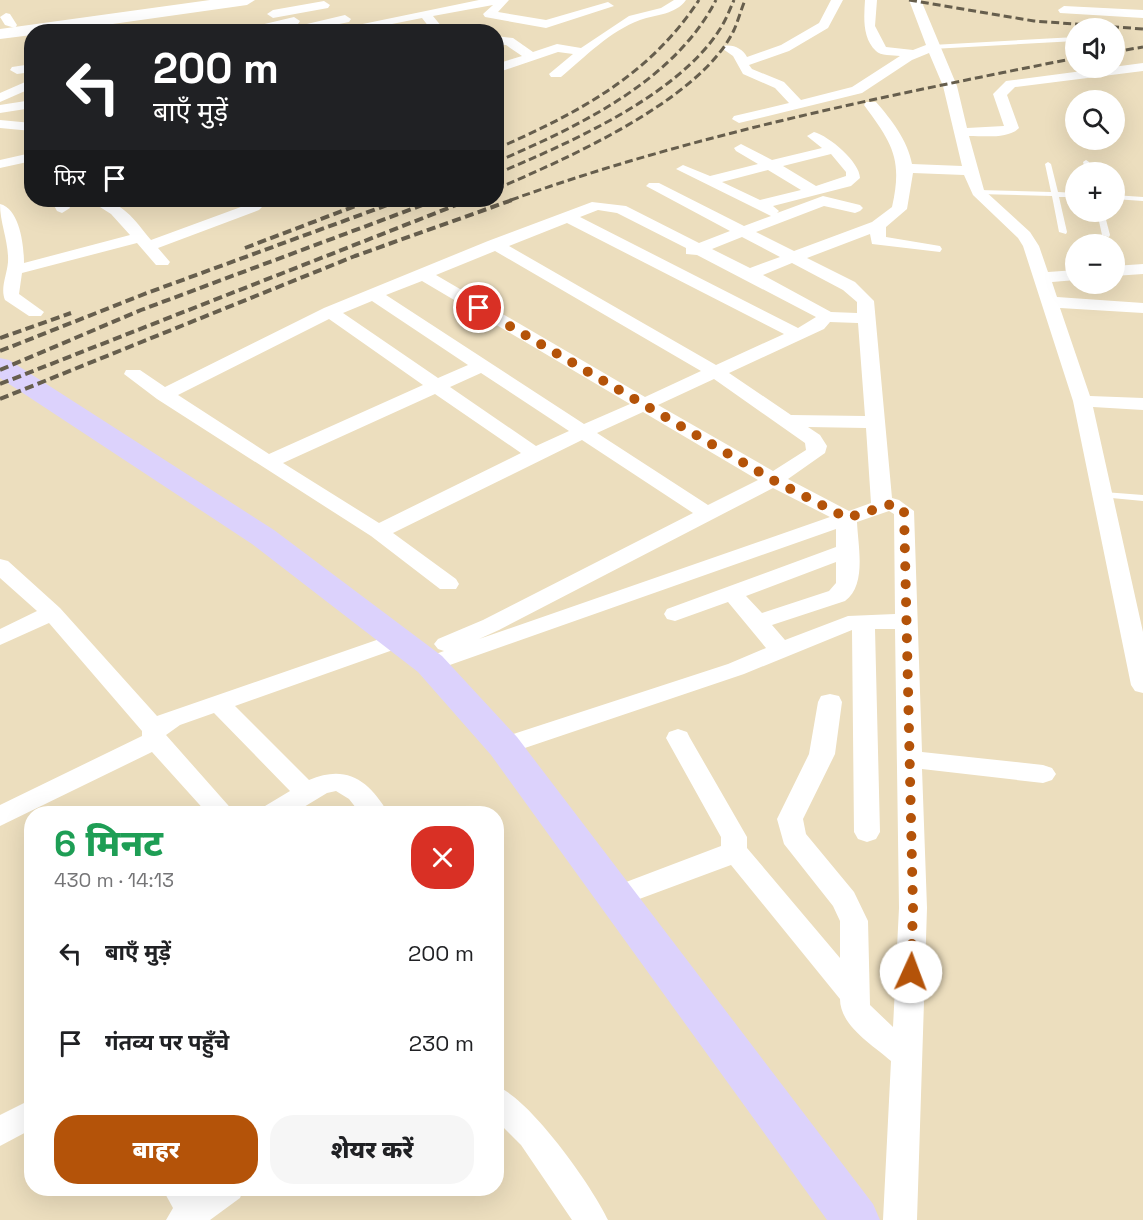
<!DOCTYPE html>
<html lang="hi">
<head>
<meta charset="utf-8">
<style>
  :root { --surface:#fff; --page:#f6f6f6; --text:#202124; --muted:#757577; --accent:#b45309 }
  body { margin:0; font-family:"Space Grotesk","Noto Sans Devanagari",sans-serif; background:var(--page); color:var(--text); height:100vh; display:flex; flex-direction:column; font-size:22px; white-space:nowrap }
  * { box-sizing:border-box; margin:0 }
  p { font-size:20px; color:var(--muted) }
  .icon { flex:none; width:33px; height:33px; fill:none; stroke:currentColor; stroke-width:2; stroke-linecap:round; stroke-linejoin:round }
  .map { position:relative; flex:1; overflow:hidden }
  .side { position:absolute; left:24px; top:806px; width:480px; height:390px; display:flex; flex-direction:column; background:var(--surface); border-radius:24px; box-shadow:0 6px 24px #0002 }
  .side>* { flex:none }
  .hud { position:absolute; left:24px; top:24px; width:480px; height:183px; border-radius:24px; box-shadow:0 6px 24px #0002; background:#202124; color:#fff; overflow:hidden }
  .controls { position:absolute; left:1065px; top:18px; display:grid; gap:12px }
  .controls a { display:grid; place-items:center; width:60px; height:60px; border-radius:50%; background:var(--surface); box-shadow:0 6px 24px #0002; font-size:30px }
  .pin { position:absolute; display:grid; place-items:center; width:51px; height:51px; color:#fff; margin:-26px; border:3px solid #fff; border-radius:50%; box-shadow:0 2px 6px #0007 }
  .me { position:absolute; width:66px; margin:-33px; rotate:2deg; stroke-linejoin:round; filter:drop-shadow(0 0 4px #0008) }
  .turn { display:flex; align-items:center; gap:21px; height:126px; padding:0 30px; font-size:27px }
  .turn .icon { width:78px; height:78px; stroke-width:2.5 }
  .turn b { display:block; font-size:42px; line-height:51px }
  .then { display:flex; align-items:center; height:57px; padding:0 30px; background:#0003; gap:12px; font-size:22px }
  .round { display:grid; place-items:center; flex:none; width:63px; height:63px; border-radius:24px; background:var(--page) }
  .headline { display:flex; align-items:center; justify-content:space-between; height:102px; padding:0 30px }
  h1 { font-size:36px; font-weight:800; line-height:45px; color:#1e9e55 }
  .button { display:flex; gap:12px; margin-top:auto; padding:12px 30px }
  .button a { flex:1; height:69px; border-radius:24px; background:var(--accent); color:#fff; font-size:24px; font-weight:800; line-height:69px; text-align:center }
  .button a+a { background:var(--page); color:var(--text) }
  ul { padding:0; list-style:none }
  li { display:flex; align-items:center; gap:18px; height:90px; padding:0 30px }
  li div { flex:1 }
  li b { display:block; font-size:22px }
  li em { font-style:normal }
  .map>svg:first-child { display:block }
</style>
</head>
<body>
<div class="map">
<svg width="1143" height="1220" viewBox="0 0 1143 1220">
  <rect width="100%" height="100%" fill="#ecdebe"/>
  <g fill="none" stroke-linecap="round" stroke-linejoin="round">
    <g fill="#fff" fill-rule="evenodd">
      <path d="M1076,37V41L932,49L929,47L932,45Z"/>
      <path d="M1086,160L1089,162L1092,172H1086L1083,162Z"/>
      <path d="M1048,162L1051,164L1058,192L1076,193V197H1059L1067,232L1066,234L1059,232L1052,196L978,194L974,192L978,190L1051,192L1045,164Z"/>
      <path d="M1114,195L1143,197V201L1114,199Z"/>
      <path d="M1097,212H1104L1110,235L1109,237L1102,235Z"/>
      <path d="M1104,492L1143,495V501L1101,497L1099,495Z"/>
    </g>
    <g fill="#fff" fill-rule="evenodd">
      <path d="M479,0H509L498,12L546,20L608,2L614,6L546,28L485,17L483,14L493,5L433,16L446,32H433L422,18L352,32H324Z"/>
      <path d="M674,0H686C675,15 657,14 640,20C610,31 585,57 561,77H551L549,74L573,54L558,52L496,73V64L522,56L506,45L496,44V36L513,38L533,52L557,44L581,48L629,16L661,8Z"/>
      <path d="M831,0H843L828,28L789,51L749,65L752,69L784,82L801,100L852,87L900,56C893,55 880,56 876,51C862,38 864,17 865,0H877L875,26L886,47L913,50L926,45L909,0H921L957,86L967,128L1004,126L993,94L1006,81L1143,63V71L1015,87L1007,95L1019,128C1008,139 985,136 969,136L984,190L1030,232L1039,246L1048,272L1076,270V280L1052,282L1057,297L1143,303V313L1060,308L1090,396L1143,398V410L1093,407L1143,632V693L1135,691L1131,685L1073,401L1023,246L1018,238L973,195L964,175L913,173L907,209L886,227V237L940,246L942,249L940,252L872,244L870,234L807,258L855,282L874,301L892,498L899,500L914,511L922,752L1043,765L1052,768L1056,774L1052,780L1043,783L922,769L927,908L917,1220H883L891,1061C873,1045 840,1026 840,999L731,865L615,908L605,904L601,897L605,890L721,846V837L666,738L669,732L678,729L687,732L690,738L747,837V848L840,958V921L833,906L784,844L777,819L809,754L818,702L821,696L830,694L839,696L842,702L835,754L803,819L806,834L854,892L868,921L870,1005L893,1027L899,908L895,629H875L880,832L876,839L867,842L858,839L854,832L852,630L744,674L513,752L504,755L495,752L492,746L495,740L728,664L766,648L728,602L675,621L667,619L664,614L667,609L836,547V529L430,672L422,669L418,664L422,659L444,651L438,649L434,644L438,639L483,620L693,513L582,440L393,533L456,579L459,584L456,589H440L371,536L157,399L124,374L126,370H140L165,387L324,308L488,241L592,202L626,206L699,243L730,231L646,186L649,183H659L744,226L771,216L676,169L683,165L710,176L758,164L736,151L734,148L741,144L772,160L822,148L807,136L814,132C829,136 860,162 860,178L851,186L773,206L779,211L777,213L823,196L860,205L863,208L860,211L855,213L824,206L756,232L794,251L872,222L892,207C903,159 892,143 864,105L866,102H876C891,119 908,141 912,164L962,166L943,86L929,53L912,60L862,93L739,123L732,119L734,116L789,103L775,88L743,74L733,56L723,49L724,46C733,44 743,49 747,57L781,45L819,23ZM831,154L846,172V176L816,186L783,166ZM768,170L801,190L760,200L722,182ZM598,210L617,213L686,248V254L697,255L816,317L798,328L580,217ZM567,223L784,334L716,365L509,246ZM742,237L780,257L750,268L712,249ZM495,251L701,371L645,397L436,275ZM792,263L843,290L857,302V313L831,312L763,275ZM422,281L630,404L584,424L386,295ZM372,301L468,365L438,378L343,313ZM329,319L423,385L269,454L178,395ZM830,322L858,323L865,416L791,415L729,373L824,329ZM481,373L569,431L536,446L450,387ZM714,379L805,443L806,450L773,471L658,405ZM435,394L521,453L379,523L283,463ZM643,412L758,480L708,505L597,433ZM808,427L866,428L871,503L849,511L788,479L825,453L827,446L820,435ZM773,488L830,517L479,639L499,630ZM889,511L894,514L895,614L848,616L785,640L772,625L845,601C867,585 858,546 857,522ZM836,562V583L829,591L762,613L746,596Z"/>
      <path d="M324,1L330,5L328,8L273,18L267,14L273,10Z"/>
      <path d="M1064,6L1143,10V18L1060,13L1058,10Z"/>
      <path d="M6,13L10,14L17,25L15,28L5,25L0,17Z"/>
      <path d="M345,15L351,19L349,22L300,32H273Z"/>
      <path d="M294,17L300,21L298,24L259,32H231Z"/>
      <path d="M32,64V72L17,74L10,70L12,67Z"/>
      <path d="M32,79V88L0,102V93Z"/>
      <path d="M32,100V108L0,113V105Z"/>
      <path d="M0,120L32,123V131L0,128Z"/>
      <path d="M31,153L32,161L0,168V160Z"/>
      <path d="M51,200H66L70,208L62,213L57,211Z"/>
      <path d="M89,200C120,197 133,218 151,240L249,204L254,202L262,207L259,210L158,248L170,262L168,265H156L137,243L22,273L19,294L44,312L41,316H29L5,300C0,288 7,275 8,262C9,242 0,224 0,204C20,209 24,246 24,263L130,235L111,214Z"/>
      <path d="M1143,264V274L1114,276V266Z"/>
      <path d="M0,559L8,561L60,608L157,716L391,635L399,633L407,635L411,640L407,645L235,706L309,780C346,764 369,780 388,813H360L349,799L336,791L327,793L294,813H261L265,806L290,791L214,713L180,725L166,735L235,813H207L152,752L0,826V805L142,736V731L49,623L0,645V629L37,611L0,578Z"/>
      <path d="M496,1086C529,1097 593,1187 608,1220H572L521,1145L496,1120Z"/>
      <path d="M32,1099V1129L0,1146V1115Z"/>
      <path d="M162,1188H244L240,1198L210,1220H166L173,1208Z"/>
    </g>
    <path fill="#fff" fill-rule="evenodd" d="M210,0H255L247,5L56,32H32V35L0,39V29Z"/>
    <path fill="#dcd2fc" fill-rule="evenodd" d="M0,358L9,360L274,530L442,656L517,737L873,1204L880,1220H827L491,755L418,672L252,544L0,378Z"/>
    <g stroke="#665e4d" stroke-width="3" stroke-dasharray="8 4" stroke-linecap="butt">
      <path d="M909,0L1034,21L1143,29"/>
      <path d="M1114,52L1143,47"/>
      <path d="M496,149C578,113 649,76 699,0"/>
      <path d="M496,162C577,127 674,82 716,0"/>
      <path d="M496,174C567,144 678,96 720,29C726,20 730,9 734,0"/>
      <path d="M496,189C564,160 701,100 734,30C738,21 741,10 745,0"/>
      <path d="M511,200C694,134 885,96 1076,58"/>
    </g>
    <g stroke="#665e4d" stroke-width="4" stroke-dasharray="9 4.5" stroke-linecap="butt">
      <path d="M245,248L371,200"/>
      <path d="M0,338L71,313"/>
      <path d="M0,351L147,293L401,200"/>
      <path d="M0,370L141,310L436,200"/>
      <path d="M0,384L469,200"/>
      <path d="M0,399L355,256L515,199"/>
    </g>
  </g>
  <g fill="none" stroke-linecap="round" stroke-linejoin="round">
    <path stroke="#b45309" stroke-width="10" stroke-dasharray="0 18" d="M479,308L773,480L847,518L892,504L904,511L913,908L911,972"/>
  </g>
</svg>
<div class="controls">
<a><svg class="icon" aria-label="sound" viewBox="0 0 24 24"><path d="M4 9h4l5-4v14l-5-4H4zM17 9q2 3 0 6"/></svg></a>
<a><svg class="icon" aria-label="search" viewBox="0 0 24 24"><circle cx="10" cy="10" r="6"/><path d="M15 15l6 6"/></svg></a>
<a>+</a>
<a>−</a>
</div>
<div class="pin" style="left:479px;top:308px;background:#d93025"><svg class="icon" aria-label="arrive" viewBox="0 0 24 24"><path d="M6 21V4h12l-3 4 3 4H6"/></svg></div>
<svg class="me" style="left:911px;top:972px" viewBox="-20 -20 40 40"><circle r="19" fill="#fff"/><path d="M0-13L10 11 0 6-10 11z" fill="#b45309"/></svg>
<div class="hud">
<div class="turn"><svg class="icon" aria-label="left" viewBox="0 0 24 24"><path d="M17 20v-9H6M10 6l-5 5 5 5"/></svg><div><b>200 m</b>बाएँ मुड़ें</div></div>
<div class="then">फिर<svg class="icon" aria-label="arrive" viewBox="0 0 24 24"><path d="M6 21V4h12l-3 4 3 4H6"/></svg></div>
</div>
<section class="side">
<div class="headline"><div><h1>6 मिनट</h1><p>430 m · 14:13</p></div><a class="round" style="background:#d93025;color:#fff"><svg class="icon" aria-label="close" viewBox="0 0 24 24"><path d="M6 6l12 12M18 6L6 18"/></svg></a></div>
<ul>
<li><svg class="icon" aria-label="left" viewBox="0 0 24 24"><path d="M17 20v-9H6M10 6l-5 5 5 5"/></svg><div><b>बाएँ मुड़ें</b></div><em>200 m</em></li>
<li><svg class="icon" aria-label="arrive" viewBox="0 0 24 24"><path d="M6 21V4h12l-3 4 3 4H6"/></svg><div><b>गंतव्य पर पहुँचे</b></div><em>230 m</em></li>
</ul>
<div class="button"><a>बाहर</a><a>शेयर करें</a></div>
</section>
</div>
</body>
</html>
